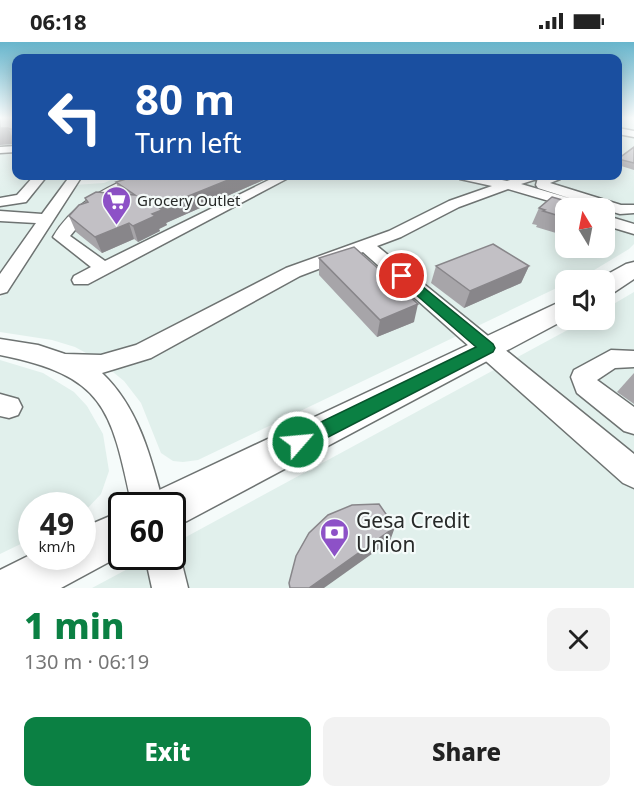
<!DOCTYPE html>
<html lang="en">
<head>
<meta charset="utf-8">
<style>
  :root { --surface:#fff; --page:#f2f2f2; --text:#222; --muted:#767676; --accent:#0b8043 }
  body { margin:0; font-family:"Noto Sans",sans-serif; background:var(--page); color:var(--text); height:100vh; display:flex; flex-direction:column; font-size:22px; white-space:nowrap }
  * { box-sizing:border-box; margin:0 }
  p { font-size:20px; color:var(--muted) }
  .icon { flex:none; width:33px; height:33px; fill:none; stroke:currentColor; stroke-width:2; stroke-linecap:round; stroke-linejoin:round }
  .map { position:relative; height:546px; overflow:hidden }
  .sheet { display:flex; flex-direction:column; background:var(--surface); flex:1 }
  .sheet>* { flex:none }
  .hud { position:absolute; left:12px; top:12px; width:610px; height:126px; border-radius:12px; box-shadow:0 3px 15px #0003; background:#1a4fa0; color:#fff; overflow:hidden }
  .needle { width:39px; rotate:350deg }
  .buttons { position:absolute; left:555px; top:156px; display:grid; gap:12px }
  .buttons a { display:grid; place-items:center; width:60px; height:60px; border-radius:12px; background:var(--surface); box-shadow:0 3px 15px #0003; font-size:30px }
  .speed { position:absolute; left:18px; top:450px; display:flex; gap:12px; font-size:30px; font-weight:700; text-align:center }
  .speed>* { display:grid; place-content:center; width:78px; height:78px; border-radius:50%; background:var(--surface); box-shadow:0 3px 15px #0003; line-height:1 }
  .speed small { font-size:15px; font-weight:400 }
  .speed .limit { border:3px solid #111; border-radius:9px; background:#fff; color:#111 }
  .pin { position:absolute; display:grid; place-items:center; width:51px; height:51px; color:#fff; margin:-26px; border:3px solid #fff; border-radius:50%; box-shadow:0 2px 6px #0007 }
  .me { position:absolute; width:66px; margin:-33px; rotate:63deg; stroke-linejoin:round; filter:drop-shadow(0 0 4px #0008) }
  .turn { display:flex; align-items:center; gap:21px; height:126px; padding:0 24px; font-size:27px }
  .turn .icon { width:78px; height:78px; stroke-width:2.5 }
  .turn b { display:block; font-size:42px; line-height:51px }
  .round { display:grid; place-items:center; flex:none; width:63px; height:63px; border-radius:12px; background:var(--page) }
  .overview { display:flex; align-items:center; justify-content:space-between; height:102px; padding:0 24px }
  h1 { font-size:36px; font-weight:800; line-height:45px; color:var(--accent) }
  .cta { display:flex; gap:12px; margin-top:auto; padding:12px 24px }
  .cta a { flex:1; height:69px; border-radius:12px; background:var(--accent); color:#fff; font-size:24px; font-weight:800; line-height:69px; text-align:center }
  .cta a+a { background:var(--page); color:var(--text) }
  .status { display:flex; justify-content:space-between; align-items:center; height:42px; padding:0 30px; background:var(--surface); direction:ltr }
  .status svg { height:16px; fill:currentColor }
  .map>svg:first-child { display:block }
</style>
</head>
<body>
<div class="status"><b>06:18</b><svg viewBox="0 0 49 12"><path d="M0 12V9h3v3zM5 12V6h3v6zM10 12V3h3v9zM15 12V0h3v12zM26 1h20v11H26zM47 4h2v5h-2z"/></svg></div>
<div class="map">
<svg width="634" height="546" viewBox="0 0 634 546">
  <rect width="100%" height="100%" fill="#f5fbfa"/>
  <g fill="#e1f0ec" fill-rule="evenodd">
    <path d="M0,76H16V134H70L0,235Z"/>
    <path d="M618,76H634V202L629,207L586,233L573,238H566L565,242L198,418L183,420L173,419L161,411L141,361L124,339L97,317L75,305L52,298L0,290V256L74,143L104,141L120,134H618ZM566,166H604V206H566Z"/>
    <path d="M634,250V546H92L150,515L172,514L173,502L586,278H604L605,267Z"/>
    <path d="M0,318L43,331L74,350L87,364L103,392L109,429L101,452L83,471L82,464H32L31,497L0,512Z"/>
  </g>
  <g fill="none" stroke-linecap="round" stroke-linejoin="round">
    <defs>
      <g id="minor">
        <path d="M618,86L634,89V95L618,92Z"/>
        <path d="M16,104V110L0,111V105Z"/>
        <path d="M34,134H47L26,160L0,164V156L17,153Z"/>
        <path d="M70,134H82L7,250L0,252V232L36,181L0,179V169L42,172Z"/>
        <path d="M133,134H148L90,170L70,194L105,219L277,134H292L88,242H74L72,238L74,234L91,225L53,195C71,164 101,148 133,134Z"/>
        <path d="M459,134H482L507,139L521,134H538L537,137L521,142L572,157L538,146L536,143L538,136L545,134H561L560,137L550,141L621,163H634V171L620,172L593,164L594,166H573L508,147L459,165L401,195L377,204L634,412V446L623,441L363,210L300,234L151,316L102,331C139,366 151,416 164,464H132C111,366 105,334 0,313V297L38,303L65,312L101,313L136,303L286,226L389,189L449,159L492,144L460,137Z"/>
        <path d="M604,173L634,182V192L604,183Z"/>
        <path d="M611,308L634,309V325L615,326L597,338L634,365V392L624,389L577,351L571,335L574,328Z"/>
        <path d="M0,352L18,357L22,365L18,373L9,376L0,374Z"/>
        <path d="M172,501L180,514L188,546H152L145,514H172Z"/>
      </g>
      <g id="major">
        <path d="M634,220V237L613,251L604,253V238H597L626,222Z"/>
        <path d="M566,257V277L187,479L172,484V464H152L157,449Z"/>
        <path d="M122,469V513L61,546H0V528L32,512V514H82V486Z"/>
      </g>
    </defs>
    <use href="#minor" stroke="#6e7372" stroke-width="3"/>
    <use href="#major" stroke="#6e7372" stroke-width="3"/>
    <use href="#minor" fill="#fff" fill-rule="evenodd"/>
    <use href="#major" fill="#fff" fill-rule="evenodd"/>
  </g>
  <g fill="#a7a5a9">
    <path d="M0,76H16V102Z"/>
    <path d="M634,105V128L618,123V117Z"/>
    <path d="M136,134H268V136L166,181L167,183L159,187L160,189L138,200L134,197L102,211L76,190L69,174L86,160L85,156L120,152L116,140Z"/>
    <path d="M539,166H566V194L536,185L537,183L532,182Z"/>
    <path d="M319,216L414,280L377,295L319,233Z"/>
    <path d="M436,224H529L521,241L464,266L431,241Z"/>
    <path d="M634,331V362L617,350Z"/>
  </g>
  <g fill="#88868a">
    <path d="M0,86H8L16,102L0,103Z"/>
    <path d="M238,134H268V136L166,181L167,183L159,187L160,189L138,200L133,184L152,172L159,166Z"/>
    <path d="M129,181L134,197L102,211L95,195Z"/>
    <path d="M529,224L521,241L464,266L470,249Z"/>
    <path d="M418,262L414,280L377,295L380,278Z"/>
    <path d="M395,485L390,499L324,546H309Z"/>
  </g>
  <g fill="#c2c0c5" stroke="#88868a" stroke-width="1.5">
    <path d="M0,76H16V87H10L8,86H0Z"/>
    <path d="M634,105V121L618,117Z"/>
    <path d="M136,134H238L159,166L162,168L152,172L155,174L133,184L129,181L95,195L69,174L79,163L88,160L85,156L96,150L135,153L116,140Z"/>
    <path d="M552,155L590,166H566V176L543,169L545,168L539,166Z"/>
    <path d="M493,202L529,224L470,249L436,224Z"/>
    <path d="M354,205L418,262L380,278L319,216Z"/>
    <path d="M379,462L395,485L309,546H290L289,541L296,514L309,491L328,473L352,463Z"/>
  </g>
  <linearGradient id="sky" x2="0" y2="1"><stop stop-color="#67b5cc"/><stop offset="0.5" stop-color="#fafdfd"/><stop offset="1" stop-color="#fafdfd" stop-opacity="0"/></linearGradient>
  <rect width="634" height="152" fill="url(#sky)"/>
  <path fill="#0b8043" stroke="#07532c" stroke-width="1.5" d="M402,230L407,232L493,302L495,306L493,310L305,407L298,409L292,407L289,400L292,394L476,305L398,237V232Z"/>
  <defs>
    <symbol id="supermarket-pin" viewBox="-11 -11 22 30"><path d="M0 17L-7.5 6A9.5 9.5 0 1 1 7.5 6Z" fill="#8d51c7" stroke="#f5fbfa"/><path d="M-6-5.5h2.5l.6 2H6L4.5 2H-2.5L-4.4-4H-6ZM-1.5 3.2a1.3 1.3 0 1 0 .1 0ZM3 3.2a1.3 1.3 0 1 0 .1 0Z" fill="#fff"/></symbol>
    <symbol id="bank-pin" viewBox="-11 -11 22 30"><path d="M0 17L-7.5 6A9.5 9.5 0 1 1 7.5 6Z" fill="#8d51c7" stroke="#f5fbfa"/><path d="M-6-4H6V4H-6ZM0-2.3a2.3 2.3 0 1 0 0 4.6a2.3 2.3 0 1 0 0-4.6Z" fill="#fff"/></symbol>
  </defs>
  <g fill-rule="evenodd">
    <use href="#supermarket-pin" x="100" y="142" width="33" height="45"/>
    <use href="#bank-pin" x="318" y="474" width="33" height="45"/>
  </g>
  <g text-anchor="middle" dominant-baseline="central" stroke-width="4.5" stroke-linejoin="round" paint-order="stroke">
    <g font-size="15" fill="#272928" stroke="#f5fbfa" text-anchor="start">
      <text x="137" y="158">Grocery Outlet</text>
    </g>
    <g font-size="21" fill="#272928" stroke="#f5fbfa" text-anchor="start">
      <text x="356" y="478">Gesa Credit<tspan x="356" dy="24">Union</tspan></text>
    </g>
  </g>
</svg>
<div class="buttons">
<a><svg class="needle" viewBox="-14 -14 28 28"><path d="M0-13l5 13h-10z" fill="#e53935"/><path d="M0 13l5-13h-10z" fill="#767676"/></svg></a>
<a><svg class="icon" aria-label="sound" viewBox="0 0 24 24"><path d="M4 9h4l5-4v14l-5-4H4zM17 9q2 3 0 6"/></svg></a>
</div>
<div class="speed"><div>49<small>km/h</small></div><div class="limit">60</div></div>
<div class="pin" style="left:402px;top:234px;background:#d93025"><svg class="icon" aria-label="arrive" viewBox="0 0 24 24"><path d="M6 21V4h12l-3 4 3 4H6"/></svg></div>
<svg class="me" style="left:298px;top:400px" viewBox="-20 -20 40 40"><circle r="17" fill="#0b8043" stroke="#fff" stroke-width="3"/><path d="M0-11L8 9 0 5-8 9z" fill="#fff"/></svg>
<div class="hud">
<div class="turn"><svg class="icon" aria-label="left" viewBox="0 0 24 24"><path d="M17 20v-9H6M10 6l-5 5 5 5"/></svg><div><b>80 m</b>Turn left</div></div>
</div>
</div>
<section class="sheet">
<div class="overview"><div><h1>1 min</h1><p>130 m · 06:19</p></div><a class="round"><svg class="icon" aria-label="close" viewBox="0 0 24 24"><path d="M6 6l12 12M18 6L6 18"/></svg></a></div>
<div class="cta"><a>Exit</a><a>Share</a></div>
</section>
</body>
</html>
